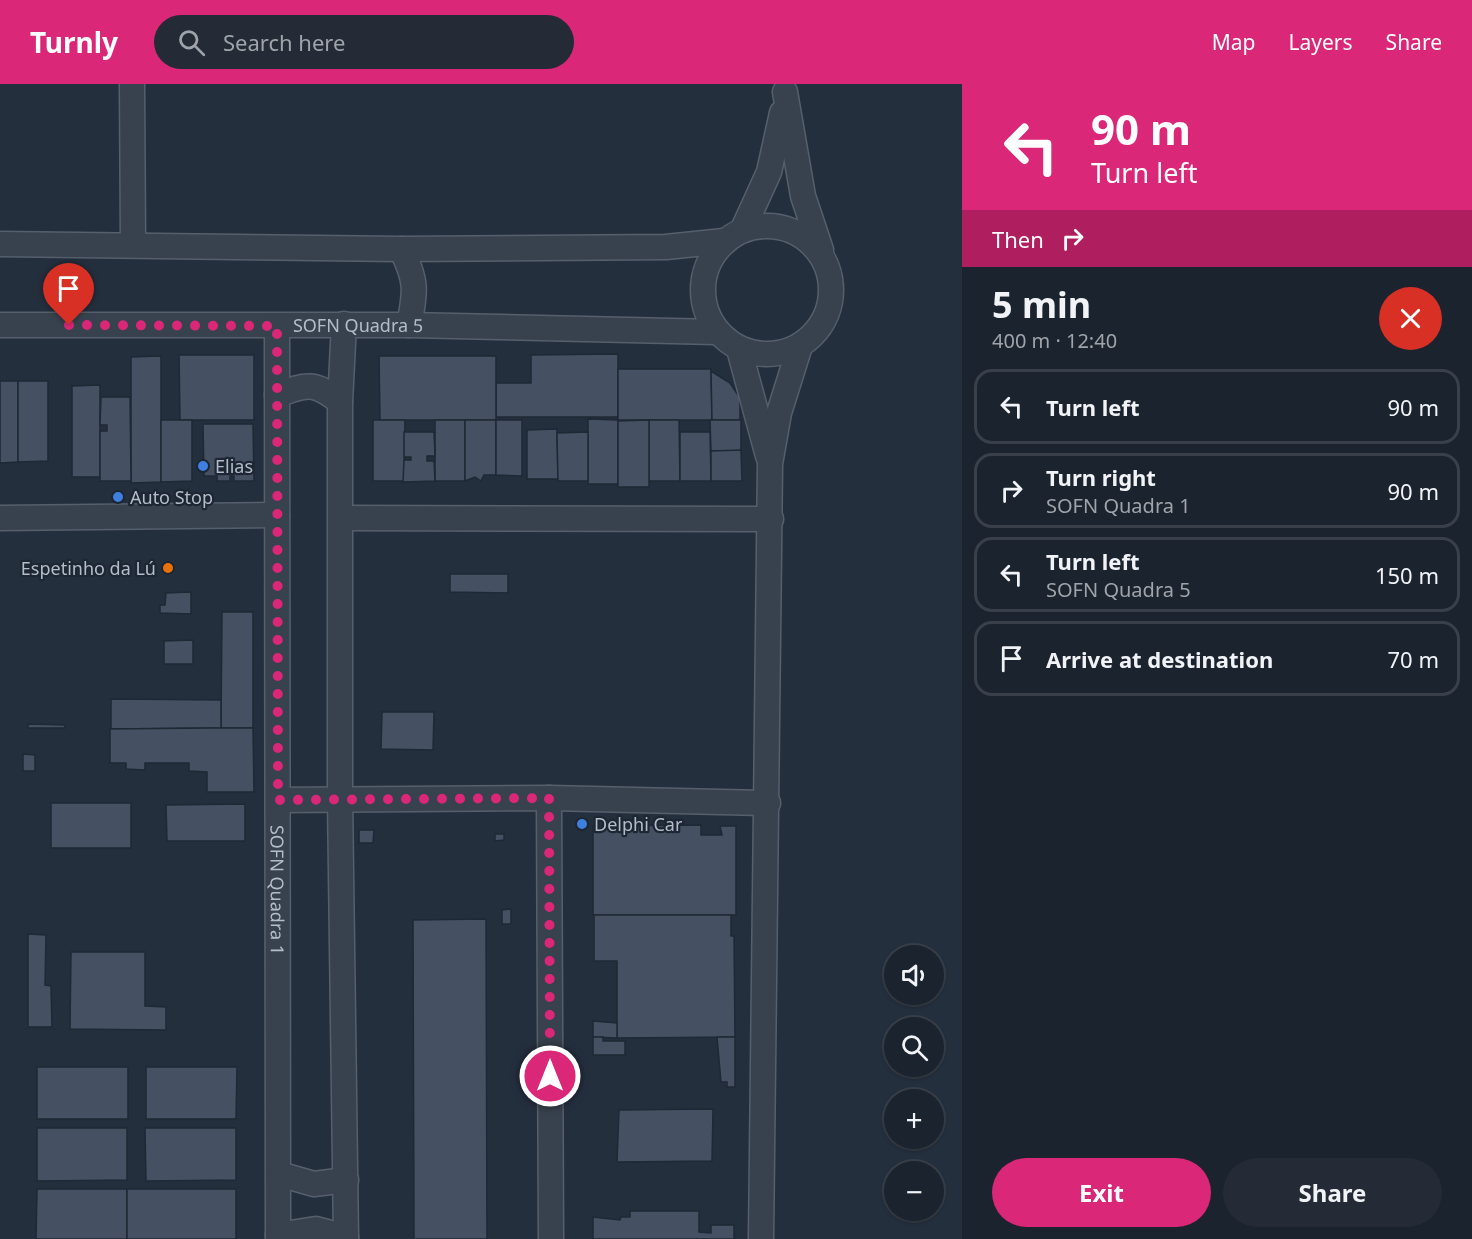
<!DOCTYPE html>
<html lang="en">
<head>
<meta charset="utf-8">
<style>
  :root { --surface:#1b232e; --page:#242b36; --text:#f1f3f6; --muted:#a0a4aa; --line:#39404a; --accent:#db2777 }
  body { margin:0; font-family:"Noto Sans",sans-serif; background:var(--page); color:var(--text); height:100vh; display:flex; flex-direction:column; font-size:22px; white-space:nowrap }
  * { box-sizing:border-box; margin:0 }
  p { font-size:20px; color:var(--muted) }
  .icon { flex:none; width:33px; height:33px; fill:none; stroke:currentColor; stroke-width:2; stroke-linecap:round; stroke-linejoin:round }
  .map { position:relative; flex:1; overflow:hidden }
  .sheet { display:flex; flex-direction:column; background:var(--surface); width:510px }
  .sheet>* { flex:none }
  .banner { background:#db2777; color:#fff; overflow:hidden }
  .controls { position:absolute; left:884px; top:861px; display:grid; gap:12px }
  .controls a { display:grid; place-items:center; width:60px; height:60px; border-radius:50%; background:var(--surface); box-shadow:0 2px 4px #0004,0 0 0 2px var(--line); font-size:30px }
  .pin { position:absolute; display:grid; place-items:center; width:51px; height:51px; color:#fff; margin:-62px -26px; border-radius:50% 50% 50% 0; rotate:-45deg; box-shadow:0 0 6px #0007 }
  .pin .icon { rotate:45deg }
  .me { position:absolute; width:66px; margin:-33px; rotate:0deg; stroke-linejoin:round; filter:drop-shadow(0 0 4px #0008) }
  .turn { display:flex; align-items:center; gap:21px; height:126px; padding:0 30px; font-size:27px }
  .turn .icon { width:78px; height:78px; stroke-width:2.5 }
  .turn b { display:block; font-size:42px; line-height:51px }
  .then { display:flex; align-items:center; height:57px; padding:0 30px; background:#0003; gap:12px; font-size:22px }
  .round { display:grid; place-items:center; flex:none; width:63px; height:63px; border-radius:32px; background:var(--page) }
  .overview { display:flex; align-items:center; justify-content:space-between; height:102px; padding:0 30px }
  h1 { font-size:36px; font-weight:700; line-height:45px }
  .primary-button { display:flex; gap:12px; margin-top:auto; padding:12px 30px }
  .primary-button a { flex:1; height:69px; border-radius:36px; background:var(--accent); color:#fff; font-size:24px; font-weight:700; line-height:69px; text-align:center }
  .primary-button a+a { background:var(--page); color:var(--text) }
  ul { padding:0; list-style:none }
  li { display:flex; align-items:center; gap:18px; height:75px; margin:0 12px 9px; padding:0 18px; border:3px solid var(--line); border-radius:18px }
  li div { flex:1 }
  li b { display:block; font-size:22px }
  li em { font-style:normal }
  header { display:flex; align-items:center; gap:36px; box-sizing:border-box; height:84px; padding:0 30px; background:var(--accent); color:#fff }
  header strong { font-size:28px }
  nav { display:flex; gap:33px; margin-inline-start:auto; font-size:21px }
  .search { width:420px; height:54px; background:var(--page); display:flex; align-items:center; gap:15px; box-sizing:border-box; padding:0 21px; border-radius:33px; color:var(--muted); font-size:22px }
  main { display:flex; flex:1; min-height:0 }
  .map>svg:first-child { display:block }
</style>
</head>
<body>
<header>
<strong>Turnly</strong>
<div class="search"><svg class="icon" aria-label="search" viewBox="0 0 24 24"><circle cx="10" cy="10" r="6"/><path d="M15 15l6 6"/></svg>Search here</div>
<nav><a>Map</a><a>Layers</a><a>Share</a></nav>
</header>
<main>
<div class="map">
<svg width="962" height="1155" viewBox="0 0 962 1155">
  <rect width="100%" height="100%" fill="#242f3e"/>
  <g fill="#455162" stroke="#1f2835" stroke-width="1.5">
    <path d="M618,270V333H496V299H531V271Z"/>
    <path d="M179,271H254V336H180Z"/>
    <path d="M161,272V398L131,399V273Z"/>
    <path d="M379,272H496V336H380Z"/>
    <path d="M618,285H711L712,336H618Z"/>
    <path d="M711,287L730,299L740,314V336H712Z"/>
    <path d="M0,297H18V378L0,379Z"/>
    <path d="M18,297H48V377L18,378Z"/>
    <path d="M100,301V393H72V302Z"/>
    <path d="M101,313H130L131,397H100V347H107V341H100Z"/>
    <path d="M588,335L618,336V400H588Z"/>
    <path d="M161,336H192V397L161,398Z"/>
    <path d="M373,336H405L404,397H373Z"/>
    <rect x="435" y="336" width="30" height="61"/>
    <path d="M465,336H496V391H484L481,397L475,393L465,397Z"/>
    <path d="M496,336H522V392L496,391Z"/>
    <path d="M649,336H679L680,397H649Z"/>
    <path d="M649,336V403H618V337Z"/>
    <path d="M710,336H741V367H711Z"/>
    <path d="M203,340H253L254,397H234V392H230V397H217V392H204Z"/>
    <path d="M557,345L558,395H527V346Z"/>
    <path d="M404,348H434L435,372H427V377H434L435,397L403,398L404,376H411V373H404Z"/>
    <path d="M588,348V397H558L557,349Z"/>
    <path d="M680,348H710L711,397H680Z"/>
    <path d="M741,366L742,397H711V367Z"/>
    <path d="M450,490H508V509L450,508Z"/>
    <path d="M191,508V530L160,529V521H165L166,509Z"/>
    <path d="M222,528H253V644H221Z"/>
    <path d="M193,556V580H164V557Z"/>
    <path d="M111,615L221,616V644L111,645Z"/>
    <path d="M382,628H434L433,666L381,665Z"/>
    <path d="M28,640L65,641V644H28Z"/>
    <path d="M208,644H253L254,708H207V688L189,687V679H145V686L126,685V679H110V645Z"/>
    <path d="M23,670L35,671V687H23Z"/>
    <rect x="51" y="719" width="80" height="45"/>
    <path d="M245,720V757H167L166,721Z"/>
    <path d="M701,741V751H722L720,742H736V831H593V742Z"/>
    <path d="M359,746H374L373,759H359Z"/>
    <path d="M495,750H504V756L495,757Z"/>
    <path d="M511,825V840H502V826Z"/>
    <path d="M594,831H731V852H734L735,953L617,954V877H594Z"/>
    <path d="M486,835L487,1155H414L413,836Z"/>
    <path d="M28,850L46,851L45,901L51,902L52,943H28Z"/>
    <path d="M71,868H145V922L166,923V946L70,945Z"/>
    <path d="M593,937L617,939V954L593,953Z"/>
    <path d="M593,953H603V957H625V971H593Z"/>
    <path d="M717,953H735V1003H727V998H721Z"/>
    <rect x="37" y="983" width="91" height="52"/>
    <path d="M146,983H237L236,1035H146Z"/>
    <path d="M713,1025L712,1077L617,1078L619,1026Z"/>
    <path d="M37,1044H127V1096L37,1097Z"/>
    <path d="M145,1044H236V1096L146,1097Z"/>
    <path d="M37,1105H127V1155H36Z"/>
    <rect x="127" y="1105" width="109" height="50"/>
    <path d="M630,1127H699V1148L711,1149V1141H734V1155H593V1133L620,1136L621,1133H630Z"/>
  </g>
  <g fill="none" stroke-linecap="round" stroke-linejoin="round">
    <defs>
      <g id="minor">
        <path d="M132,0L133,160"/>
        <path d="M785,8L803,112L821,166"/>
        <circle cx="767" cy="206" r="64"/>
        <path d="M743,145L769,88L782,29"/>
        <path d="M0,160L401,165L666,163L724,157"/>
        <path d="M401,165C417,196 416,207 409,241"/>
        <path d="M344,240L340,318V715L346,1155"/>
        <path id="s1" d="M0,241H409L716,248"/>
        <path id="s2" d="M277,242L278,1155"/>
        <path d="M739,265L768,372"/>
        <path d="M277,311C307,300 314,297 340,318"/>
        <path d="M0,434L277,431"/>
        <path d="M341,434L771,435"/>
        <path d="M549,714L551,1155"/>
        <path d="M278,716L549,714L768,719"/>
        <path d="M279,1090L314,1100L346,1096"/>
        <path d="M278,1151L316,1145L346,1153"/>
        <path d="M761,1155L770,380L779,329L800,262"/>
      </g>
    </defs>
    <use href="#minor" stroke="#565f6c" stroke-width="27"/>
    <use href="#minor" stroke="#38414e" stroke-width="24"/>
  </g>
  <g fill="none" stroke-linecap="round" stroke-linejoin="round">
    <path stroke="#db2777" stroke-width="10" stroke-dasharray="0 18" d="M69,241L277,242L278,716L549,714L550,992"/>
  </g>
  <g fill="#3f7fe0" stroke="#1d2633" stroke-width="2">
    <circle cx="203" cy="382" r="6"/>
    <circle cx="118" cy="413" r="6"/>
    <circle cx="582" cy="740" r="6"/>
  </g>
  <circle fill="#e8710a" stroke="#1d2633" stroke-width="2" cx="168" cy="484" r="6"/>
  <g text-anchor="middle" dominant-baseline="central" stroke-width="4.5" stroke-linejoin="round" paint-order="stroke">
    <g font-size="18" fill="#b4bcc9" stroke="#1d2633">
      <text stroke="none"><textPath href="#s1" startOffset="358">SOFN Quadra 5</textPath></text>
      <text stroke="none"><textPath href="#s2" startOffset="564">SOFN Quadra 1</textPath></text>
    </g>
    <g font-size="18" fill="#b4bcc9" stroke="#1d2633" text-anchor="start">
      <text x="215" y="382">Elias</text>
      <text x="130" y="413">Auto Stop</text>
      <text x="156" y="484" text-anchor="end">Espetinho da Lú</text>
      <text x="594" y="740">Delphi Car</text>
    </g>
  </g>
</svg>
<div class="controls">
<a><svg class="icon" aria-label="sound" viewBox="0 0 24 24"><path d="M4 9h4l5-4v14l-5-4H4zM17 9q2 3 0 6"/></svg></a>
<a><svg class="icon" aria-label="search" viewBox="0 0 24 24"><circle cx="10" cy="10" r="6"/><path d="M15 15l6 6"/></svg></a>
<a>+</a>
<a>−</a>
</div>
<div class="pin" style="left:69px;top:241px;background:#d93025"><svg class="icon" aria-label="arrive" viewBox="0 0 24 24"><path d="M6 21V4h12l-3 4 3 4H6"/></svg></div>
<svg class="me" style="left:550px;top:992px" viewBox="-20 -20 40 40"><circle r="17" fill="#db2777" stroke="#fff" stroke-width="3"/><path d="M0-11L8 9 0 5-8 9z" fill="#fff"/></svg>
</div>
<section class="sheet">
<div class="banner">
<div class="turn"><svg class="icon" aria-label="left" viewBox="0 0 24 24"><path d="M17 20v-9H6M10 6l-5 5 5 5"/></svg><div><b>90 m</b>Turn left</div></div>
<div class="then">Then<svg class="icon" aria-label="right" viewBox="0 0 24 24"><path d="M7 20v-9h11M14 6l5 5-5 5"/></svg></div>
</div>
<div class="overview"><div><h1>5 min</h1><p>400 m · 12:40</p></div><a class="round" style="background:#d93025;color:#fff"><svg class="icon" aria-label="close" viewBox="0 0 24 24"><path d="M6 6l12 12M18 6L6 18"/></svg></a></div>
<ul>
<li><svg class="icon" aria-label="left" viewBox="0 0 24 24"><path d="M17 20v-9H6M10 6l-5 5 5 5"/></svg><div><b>Turn left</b></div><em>90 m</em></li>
<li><svg class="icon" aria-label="right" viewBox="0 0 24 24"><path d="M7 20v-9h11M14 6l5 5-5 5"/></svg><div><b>Turn right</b><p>SOFN Quadra 1</p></div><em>90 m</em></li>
<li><svg class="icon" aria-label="left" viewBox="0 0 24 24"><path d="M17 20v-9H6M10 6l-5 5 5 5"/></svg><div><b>Turn left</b><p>SOFN Quadra 5</p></div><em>150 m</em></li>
<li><svg class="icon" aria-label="arrive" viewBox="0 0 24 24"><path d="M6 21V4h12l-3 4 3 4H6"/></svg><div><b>Arrive at destination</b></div><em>70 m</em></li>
</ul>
<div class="primary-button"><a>Exit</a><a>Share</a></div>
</section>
</main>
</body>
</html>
